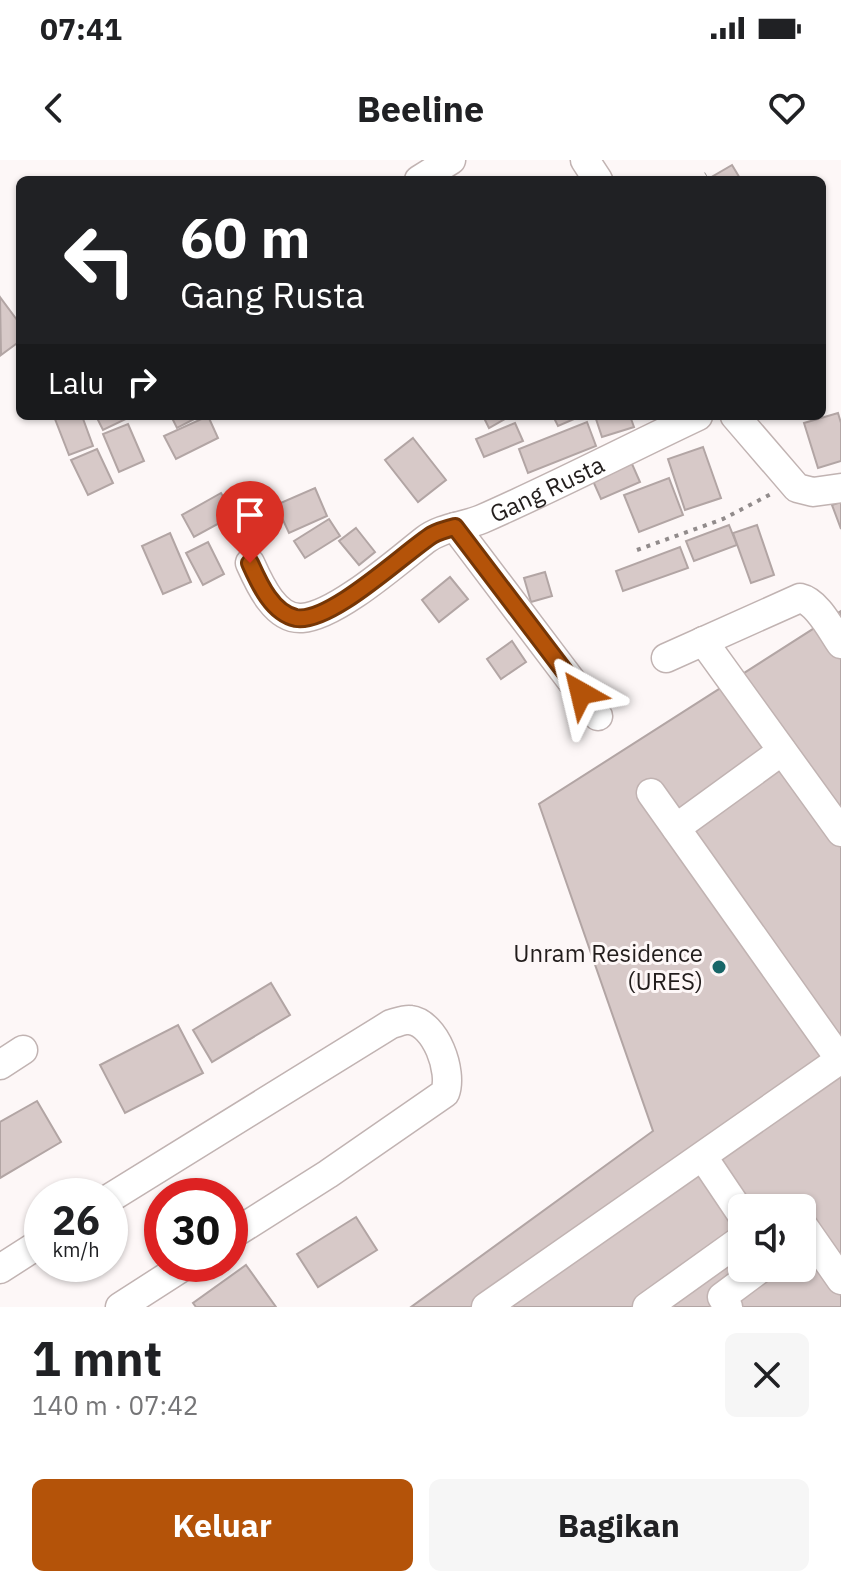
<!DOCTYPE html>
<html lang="id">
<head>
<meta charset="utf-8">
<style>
  :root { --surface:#fff; --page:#f6f6f6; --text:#202124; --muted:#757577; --accent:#b45309 }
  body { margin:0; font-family:"IBM Plex Sans",sans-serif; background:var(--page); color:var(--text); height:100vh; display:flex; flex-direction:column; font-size:30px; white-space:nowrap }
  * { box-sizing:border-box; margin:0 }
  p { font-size:26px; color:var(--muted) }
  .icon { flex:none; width:44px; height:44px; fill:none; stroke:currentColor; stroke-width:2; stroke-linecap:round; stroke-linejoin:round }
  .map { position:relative; height:1147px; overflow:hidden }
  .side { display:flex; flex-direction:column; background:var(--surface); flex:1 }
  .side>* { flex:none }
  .banner { position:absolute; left:16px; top:16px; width:810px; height:244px; border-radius:12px; box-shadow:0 2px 6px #0004; background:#202124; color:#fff; overflow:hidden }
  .buttons { position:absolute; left:728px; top:1034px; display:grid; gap:16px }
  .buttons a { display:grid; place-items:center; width:88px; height:88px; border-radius:12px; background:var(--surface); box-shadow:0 2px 6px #0004; font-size:40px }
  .speed { position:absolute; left:24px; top:1018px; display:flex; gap:16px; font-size:40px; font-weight:700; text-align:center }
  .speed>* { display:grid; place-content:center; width:104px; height:104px; border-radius:50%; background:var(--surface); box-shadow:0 2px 6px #0004; line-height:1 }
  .speed small { font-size:20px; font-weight:400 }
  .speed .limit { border:12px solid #d22; background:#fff; color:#111 }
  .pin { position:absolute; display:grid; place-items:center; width:68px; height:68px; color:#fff; margin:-82px -34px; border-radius:50% 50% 50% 0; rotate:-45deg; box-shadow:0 0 8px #0007 }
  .pin .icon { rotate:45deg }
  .me { position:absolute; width:88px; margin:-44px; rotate:323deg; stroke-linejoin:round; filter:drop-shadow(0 0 6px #0008) }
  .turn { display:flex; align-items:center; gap:28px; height:168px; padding:0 32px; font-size:36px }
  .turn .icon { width:104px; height:104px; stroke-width:2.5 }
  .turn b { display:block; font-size:56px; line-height:68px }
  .then { display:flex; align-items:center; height:76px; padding:0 32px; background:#0003; gap:16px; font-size:30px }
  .round { display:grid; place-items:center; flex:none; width:84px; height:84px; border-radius:12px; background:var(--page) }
  .summary { display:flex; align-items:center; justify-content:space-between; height:136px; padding:0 32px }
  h1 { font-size:48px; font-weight:700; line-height:60px }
  .cta { display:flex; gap:16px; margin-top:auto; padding:16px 32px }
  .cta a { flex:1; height:92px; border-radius:12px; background:var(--accent); color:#fff; font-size:32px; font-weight:700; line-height:92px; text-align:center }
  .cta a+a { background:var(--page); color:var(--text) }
  .status { display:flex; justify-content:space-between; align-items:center; height:56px; padding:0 40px; background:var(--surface); direction:ltr }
  .status svg { height:22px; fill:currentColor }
  header { display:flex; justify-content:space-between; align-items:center; height:104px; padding:0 32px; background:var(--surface); font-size:36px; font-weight:700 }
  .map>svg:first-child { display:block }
</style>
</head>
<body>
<div class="status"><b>07:41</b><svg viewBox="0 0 49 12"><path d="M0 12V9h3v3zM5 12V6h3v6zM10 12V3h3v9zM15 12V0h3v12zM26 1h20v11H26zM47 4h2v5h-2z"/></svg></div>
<header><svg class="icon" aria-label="back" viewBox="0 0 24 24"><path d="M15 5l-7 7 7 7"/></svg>Beeline<svg class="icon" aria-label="heart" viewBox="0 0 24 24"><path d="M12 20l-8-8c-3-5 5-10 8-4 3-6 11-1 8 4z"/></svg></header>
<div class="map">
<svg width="841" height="1147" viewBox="0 0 841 1147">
  <rect width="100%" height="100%" fill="#fdf7f7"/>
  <g fill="#d7c9c8" stroke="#b2a5a4" stroke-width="2" fill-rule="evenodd">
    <path d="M732,5L741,20H711L710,18Z"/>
    <path d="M0,137L20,164V181L1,195Z"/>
    <path d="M838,253L841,263V301L818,308L804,263Z"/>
    <path d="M62,256H82L93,286L69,295L55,259Z"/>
    <path d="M96,256H129L130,257L103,270Z"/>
    <path d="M171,256H200L177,268Z"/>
    <path d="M208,256L218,278L176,299L164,276Z"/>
    <path d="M483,256H510L489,268Z"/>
    <path d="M553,256H581L558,266Z"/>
    <path d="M595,256H630L634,267L602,277Z"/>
    <path d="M587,262L596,286L528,313L519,289Z"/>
    <path d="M515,263L523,281L484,297L476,279Z"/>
    <path d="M128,264L144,301L119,312L103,274Z"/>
    <path d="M413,278L446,320L418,342L385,300Z"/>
    <path d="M703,287L721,338L685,350L668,299Z"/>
    <path d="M97,289L113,323L88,335L71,300Z"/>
    <path d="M628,295L640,322L601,339L589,312Z"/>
    <path d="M669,318L683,355L639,372L624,335Z"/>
    <path d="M315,328L327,356L289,373L276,345Z"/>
    <path d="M221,333L234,355L194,377L182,355Z"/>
    <path d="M269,336L281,357L254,372L242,350Z"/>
    <path d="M841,342V369L832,345Z"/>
    <path d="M329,359L340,376L305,398L294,381Z"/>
    <path d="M729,365L737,385L694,401L686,381Z"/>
    <path d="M757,365L774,415L751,423L733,373Z"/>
    <path d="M356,368L375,392L359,405L339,381Z"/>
    <path d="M170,373L191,422L163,434L142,386Z"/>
    <path d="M208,382L224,414L203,425L186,393Z"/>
    <path d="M680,387L688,408L623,431L616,411Z"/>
    <path d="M545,412L552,436L531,442L524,418Z"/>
    <path d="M450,417L468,439L439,462L422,440Z"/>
    <path d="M841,451V1147H411L653,971L539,644ZM742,1048H802V1108H742Z"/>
    <path d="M512,481L526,502L501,519L487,499Z"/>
    <path d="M271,823L290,855L212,902L193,870Z"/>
    <path d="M178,865L203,913L125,953L100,905Z"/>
    <path d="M37,941L61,982L0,1018V962Z"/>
    <path d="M356,1057L377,1090L318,1127L297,1094Z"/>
    <path d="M246,1105L276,1147H196L193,1143Z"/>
  </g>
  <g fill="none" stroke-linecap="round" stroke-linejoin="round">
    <defs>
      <g id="minor">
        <path d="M585,0L598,20"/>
        <path d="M419,20L451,0"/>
        <path d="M735,256L797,328L813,332L841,328"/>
        <path d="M455,367L598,556"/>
        <path id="s1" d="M250,403C259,423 275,460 302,458C336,456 398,401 425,380C442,367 463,367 482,359C555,327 626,290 698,256"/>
        <path d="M703,481L841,672"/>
        <path d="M666,498L800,438C818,442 831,470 841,484"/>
        <path d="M651,633L841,901"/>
        <path d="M676,668L782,591"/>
        <path d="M0,905L23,890"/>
        <path d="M703,997L742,1055"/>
        <path d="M110,1038L391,864C396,863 405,859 410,860C436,863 453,912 445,933L328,1014L230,1076"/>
        <path d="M802,1064L841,1120"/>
        <path d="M0,1109L42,1082"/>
        <path d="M120,1147L187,1104"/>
        <path d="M486,1147L841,899"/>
        <path d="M647,1147L742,1079"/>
        <path d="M728,1147L722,1137L761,1108"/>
      </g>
    </defs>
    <use href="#minor" stroke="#c1b3b2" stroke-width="31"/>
    <g stroke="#918b8b" stroke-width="4" stroke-dasharray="4 6" stroke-linecap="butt">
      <path d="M697,20L706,14"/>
      <path d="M637,390L723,359L771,334"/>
    </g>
    <use href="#minor" stroke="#fff" stroke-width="28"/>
  </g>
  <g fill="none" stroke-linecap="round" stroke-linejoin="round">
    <defs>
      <path id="route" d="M250,403C259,423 272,453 296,458C330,464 404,393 432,375C439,371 447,369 455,367L581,533"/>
    </defs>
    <use href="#route" stroke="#753606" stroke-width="20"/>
    <use href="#route" stroke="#b45309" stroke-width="14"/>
  </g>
  <circle fill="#186668" stroke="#fdf7f7" stroke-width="3" cx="719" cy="807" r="8"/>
  <g text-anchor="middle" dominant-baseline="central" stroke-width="6" stroke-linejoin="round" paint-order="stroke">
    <g font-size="24" fill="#221d1c" stroke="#fdf7f7">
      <text stroke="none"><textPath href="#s1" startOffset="360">Gang Rusta</textPath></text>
    </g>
    <g font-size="24" fill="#221d1c" stroke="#fdf7f7" text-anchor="end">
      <text x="703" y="793">Unram Residence<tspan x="703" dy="28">(URES)</tspan></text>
    </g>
  </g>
</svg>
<div class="buttons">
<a><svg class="icon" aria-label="sound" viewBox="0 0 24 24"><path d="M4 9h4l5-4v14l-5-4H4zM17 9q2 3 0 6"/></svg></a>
</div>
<div class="speed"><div>26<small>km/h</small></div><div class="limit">30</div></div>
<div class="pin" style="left:250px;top:403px;background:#d93025"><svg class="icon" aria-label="arrive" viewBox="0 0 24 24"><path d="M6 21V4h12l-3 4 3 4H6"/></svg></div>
<svg class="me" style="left:581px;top:533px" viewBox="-20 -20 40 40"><path d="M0-17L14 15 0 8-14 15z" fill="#b45309" stroke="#fff" stroke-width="4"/></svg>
<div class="banner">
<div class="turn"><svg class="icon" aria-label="left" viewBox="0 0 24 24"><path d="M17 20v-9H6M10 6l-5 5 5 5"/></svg><div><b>60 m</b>Gang Rusta</div></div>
<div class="then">Lalu<svg class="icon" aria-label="right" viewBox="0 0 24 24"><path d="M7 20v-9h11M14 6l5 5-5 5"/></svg></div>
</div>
</div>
<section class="side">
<div class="summary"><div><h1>1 mnt</h1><p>140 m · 07:42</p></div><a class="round"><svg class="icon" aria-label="close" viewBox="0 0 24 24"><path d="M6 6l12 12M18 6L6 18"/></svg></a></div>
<div class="cta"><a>Keluar</a><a>Bagikan</a></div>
</section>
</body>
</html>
